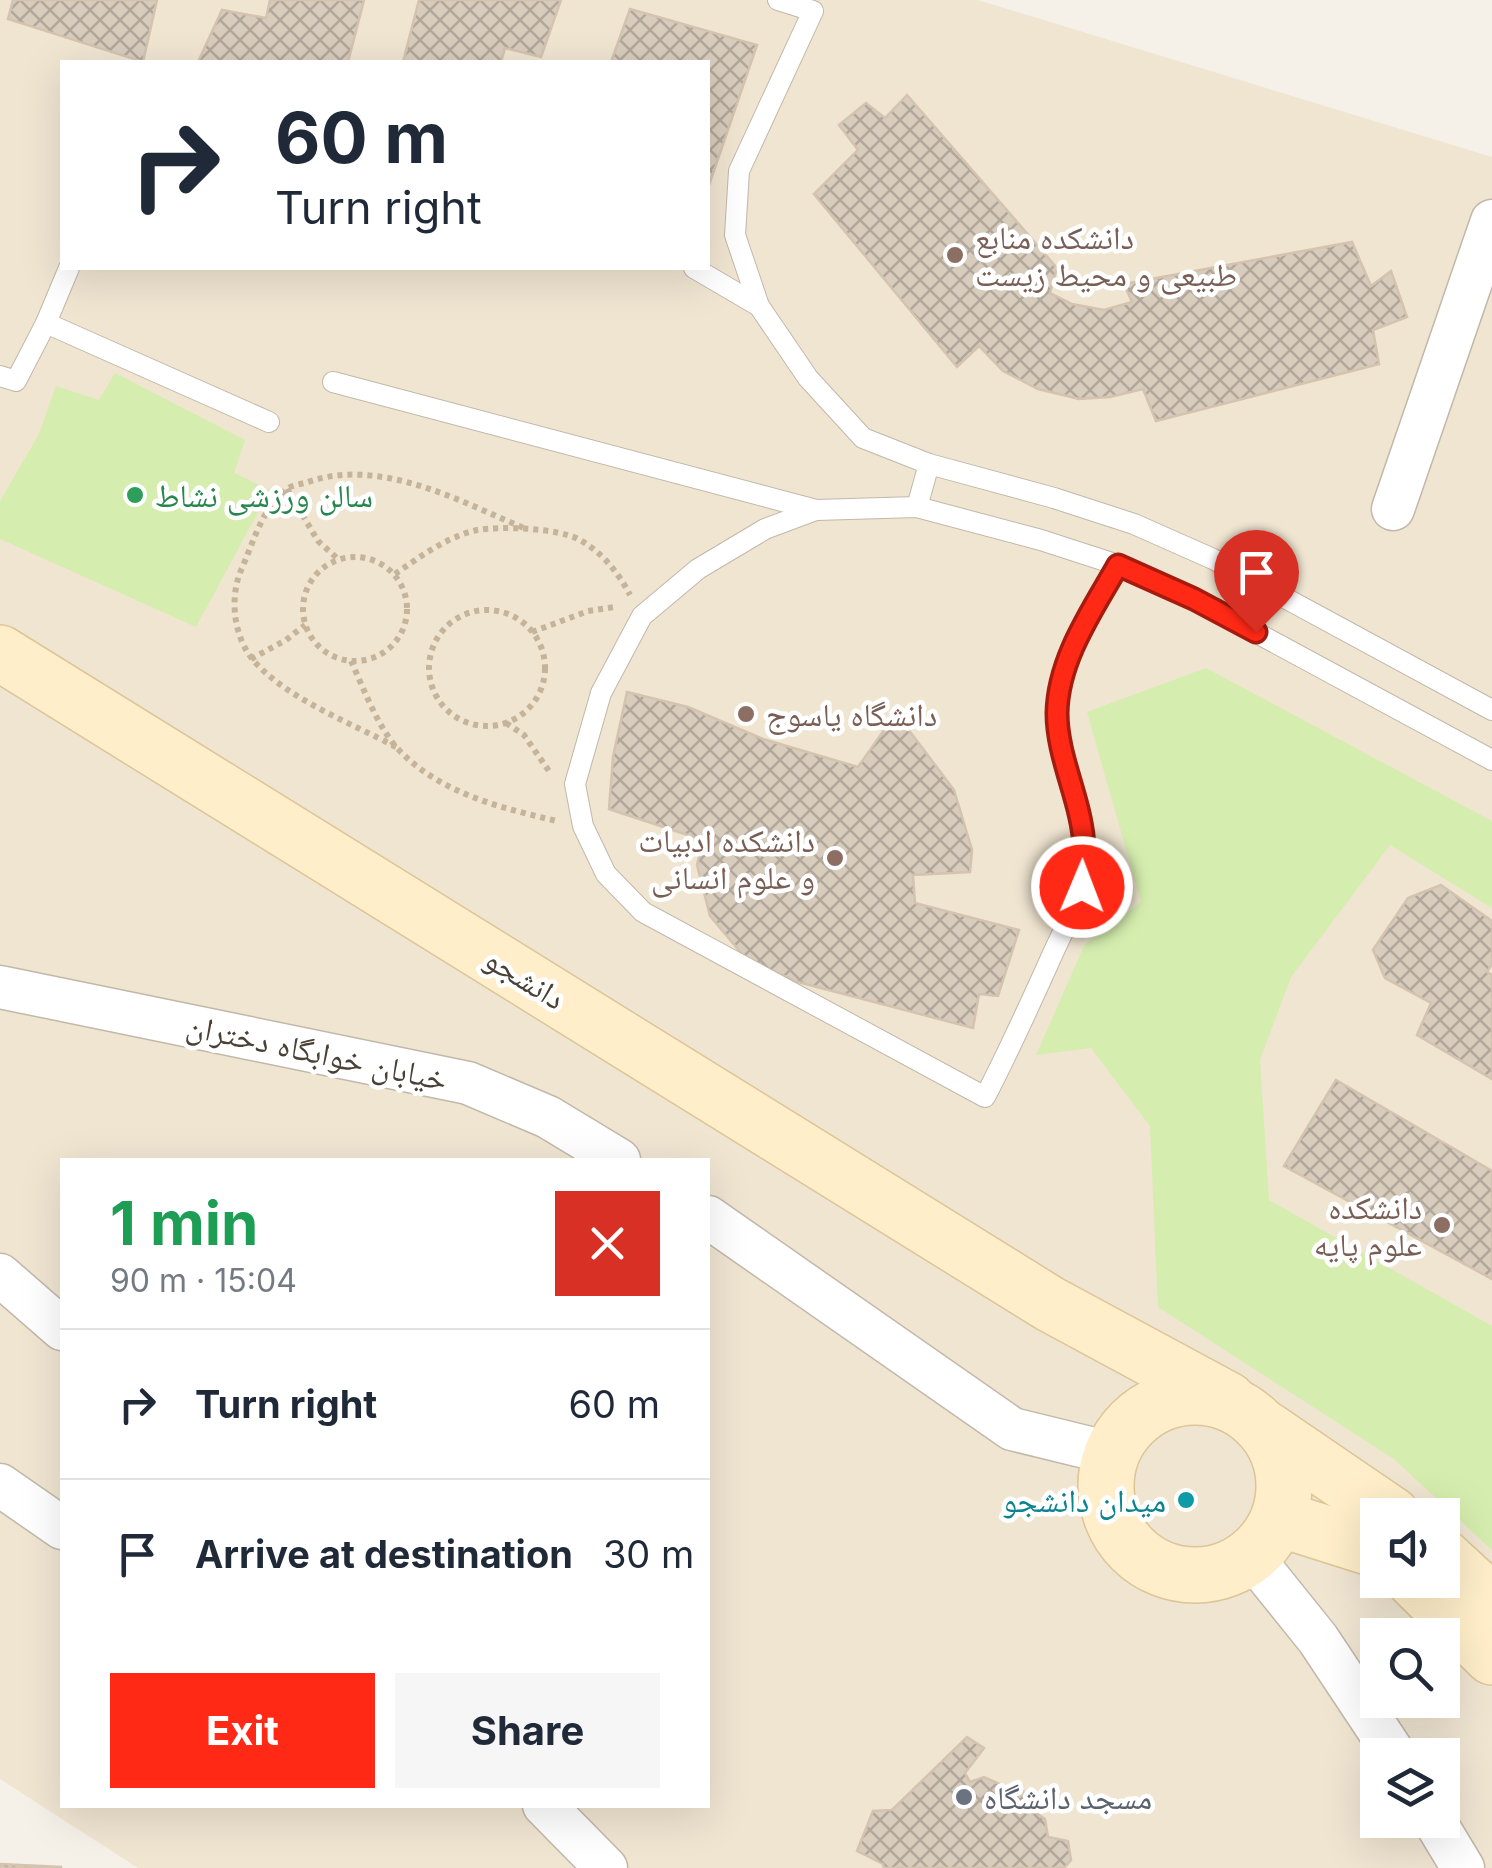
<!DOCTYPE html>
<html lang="en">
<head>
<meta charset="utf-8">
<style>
  :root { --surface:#fff; --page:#f6f6f7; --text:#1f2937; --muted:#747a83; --line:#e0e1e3; --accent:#ff2916 }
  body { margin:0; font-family:Inter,"Noto Naskh Arabic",sans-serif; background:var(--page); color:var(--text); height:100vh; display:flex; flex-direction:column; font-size:38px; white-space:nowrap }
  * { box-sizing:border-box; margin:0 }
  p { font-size:32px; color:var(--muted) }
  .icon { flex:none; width:55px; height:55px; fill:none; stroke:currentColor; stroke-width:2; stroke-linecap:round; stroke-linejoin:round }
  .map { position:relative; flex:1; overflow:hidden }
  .panel { position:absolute; left:60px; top:1158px; width:650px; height:650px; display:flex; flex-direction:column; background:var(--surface); border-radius:0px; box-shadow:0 10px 40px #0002 }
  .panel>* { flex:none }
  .hud { position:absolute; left:60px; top:60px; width:650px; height:210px; border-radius:0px; box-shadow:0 10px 40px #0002; background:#fff; color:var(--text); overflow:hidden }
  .fabs { position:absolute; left:1360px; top:1498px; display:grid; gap:20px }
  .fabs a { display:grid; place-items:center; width:100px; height:100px; border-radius:0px; background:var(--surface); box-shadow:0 10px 40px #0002; font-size:50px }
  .pin { position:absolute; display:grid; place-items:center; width:85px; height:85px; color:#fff; margin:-102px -42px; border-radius:50% 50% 50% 0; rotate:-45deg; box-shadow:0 0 10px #0007 }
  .pin .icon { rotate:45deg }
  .me { position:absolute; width:110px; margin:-55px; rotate:1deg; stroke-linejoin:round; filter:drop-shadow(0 0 8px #0008) }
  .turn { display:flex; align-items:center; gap:35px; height:210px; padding:0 50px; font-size:45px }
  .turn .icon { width:130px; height:130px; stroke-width:2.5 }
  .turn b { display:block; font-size:70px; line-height:85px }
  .round { display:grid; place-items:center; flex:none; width:105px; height:105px; border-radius:0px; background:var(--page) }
  .headline { display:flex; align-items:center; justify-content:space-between; height:170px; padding:0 50px }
  h1 { font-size:60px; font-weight:700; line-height:75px; color:#1e9e55 }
  .primary-button { display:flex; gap:20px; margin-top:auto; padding:20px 50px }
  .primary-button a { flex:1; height:115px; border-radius:0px; background:var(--accent); color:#fff; font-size:40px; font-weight:700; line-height:115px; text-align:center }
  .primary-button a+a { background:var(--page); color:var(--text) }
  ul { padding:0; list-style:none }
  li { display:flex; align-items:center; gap:30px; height:150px; padding:0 50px; border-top:2px solid var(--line) }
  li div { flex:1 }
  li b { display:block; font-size:38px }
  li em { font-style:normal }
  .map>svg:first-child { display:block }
</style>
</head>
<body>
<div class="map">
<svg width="1492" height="1868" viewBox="0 0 1492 1868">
  <defs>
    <pattern id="building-cross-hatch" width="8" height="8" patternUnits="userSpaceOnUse" patternTransform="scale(2.5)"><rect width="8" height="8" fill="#d8ccbd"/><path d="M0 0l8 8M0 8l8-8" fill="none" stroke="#b1a79a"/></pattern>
  </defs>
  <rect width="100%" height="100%" fill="#f5f1e8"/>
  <path fill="#f0e5d1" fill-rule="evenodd" d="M0,0H978L1492,157V1868H138L0,1779ZM62,62H708V268H62ZM62,1160H708V1805H62ZM1378,1515H1442V1580H1378ZM1378,1635H1442V1700H1378ZM1378,1755H1442V1820H1378Z"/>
  <g fill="#d5edae">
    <path d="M115,373L245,440L234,473L270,490L196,627L0,539V501L39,434L56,386L99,400Z"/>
    <path d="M1206,668L1492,821V908L1390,845L1291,977L1260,1060L1269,1200L1492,1326V1550L1394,1459L1158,1307L1150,1126L1091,1048L1036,1055L1085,944L1141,902L1087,712Z"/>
  </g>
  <g fill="url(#building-cross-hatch)" stroke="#d4c3af" stroke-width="2.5">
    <path d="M13,0H157L143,62L8,19Z"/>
    <path d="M270,0H364L348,62H198L222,10L266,18Z"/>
    <path d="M419,0H561L541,57L505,48L501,62H403Z"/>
    <path d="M630,9L757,45L708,188V62H611Z"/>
    <path d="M907,95L1057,268L1050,293L1072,304L1104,310L1132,302L1124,284L1352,242L1371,286L1391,271L1407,317L1373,330L1379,364L1156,421L1143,389L1110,397L1079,399L1038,389L1003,371L979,346L957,367L814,194L858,150L839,125L866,103L885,118Z"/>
    <path d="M627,692L688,707L763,739L858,767L896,713L954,790L972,850L970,872L913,875L915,903L1019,930L998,996L979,994L973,1028L798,982L747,960L710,916L697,865L703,840L609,809L613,757Z"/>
    <path d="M1441,885L1492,921V964L1487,972L1492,975V1079L1417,1035L1431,1003L1385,978L1373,950L1408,898Z"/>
    <path d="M1336,1080L1492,1171V1279L1284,1166Z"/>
    <path d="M967,1737L984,1748L965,1773L970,1782L984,1777L1006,1787L1023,1790L1025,1805L1045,1819L1048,1837L1068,1841L1071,1860L1064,1868H884L883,1864L857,1851L873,1811L892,1810Z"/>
    <path d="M0,1864L61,1867V1868H0Z"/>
  </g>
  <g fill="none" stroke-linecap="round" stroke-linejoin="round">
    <defs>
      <g id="lane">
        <path d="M778,0L813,11L739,171L735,235L759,306L808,378L863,438L929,464"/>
        <path d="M694,268L759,306"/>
        <path d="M46,323L69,268"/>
        <path d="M0,376L16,381L46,323L269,422"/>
        <path d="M333,382L816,510"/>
        <path d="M917,507L929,464L1054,498L1134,524L1213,559L1492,710"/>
        <path d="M1118,565C1092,611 1058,659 1057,713C1056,772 1096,829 1081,887C1076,908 1063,931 1054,951C1032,1000 1010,1049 985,1097L643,912L606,874L583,826L575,784L601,693L642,616L698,569L765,529L816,510L917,507L1041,540L1118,565L1194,599L1492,760"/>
      </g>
      <g id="street">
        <path d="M1393,509L1492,221"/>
        <path d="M0,987L468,1083L548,1117L619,1160"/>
        <path d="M708,1217L1012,1429L1110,1453"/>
        <path d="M0,1275L62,1329"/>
        <path d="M0,1485L62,1528"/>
        <path d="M1252,1557L1318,1639L1395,1755"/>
        <path d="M544,1805L606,1868"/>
        <path d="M1434,1820L1463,1868"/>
      </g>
      <g id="secondary">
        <path d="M0,653L1050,1304L1228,1400"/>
        <circle cx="1195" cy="1486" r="89"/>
        <path d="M1266,1429L1392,1515"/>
        <path d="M1280,1519L1378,1550"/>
        <path d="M1442,1556L1492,1602"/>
        <path d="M1414,1580L1492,1657"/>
      </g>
    </defs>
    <use href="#lane" stroke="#c2b8aa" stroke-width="22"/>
    <use href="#street" stroke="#c2b8aa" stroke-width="45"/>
    <use href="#secondary" stroke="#dcc597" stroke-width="58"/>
    <g stroke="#c5b39a" stroke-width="6" stroke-dasharray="5 5" stroke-linecap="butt">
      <path d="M287,489L318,541L338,559"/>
      <circle cx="355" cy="609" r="52"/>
      <path d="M395,574C420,557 446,537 477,530C500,526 557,528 578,539C601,551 618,572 630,595"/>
      <circle cx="487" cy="668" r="58"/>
      <path d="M532,632L588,611L615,607"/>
      <path d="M251,659L286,640L305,625"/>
      <path d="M351,661C364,689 377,726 398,749C439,793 501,808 557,821"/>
      <path d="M506,723L524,735L551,774"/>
      <path d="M396,747C351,723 287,699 254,661C233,637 229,596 242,568C253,543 263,506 287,489C292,485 302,484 308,482C380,457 460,501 526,529"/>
    </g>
    <use href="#lane" stroke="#fff" stroke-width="20"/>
    <use href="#street" stroke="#fff" stroke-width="42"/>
    <use href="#secondary" stroke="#ffeec9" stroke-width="55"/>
  </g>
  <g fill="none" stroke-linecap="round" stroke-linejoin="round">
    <defs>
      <path id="route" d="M1082,887C1082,875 1085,861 1084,849C1083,803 1057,759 1057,713C1058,659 1092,611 1118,565L1194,599L1256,632"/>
    </defs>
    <use href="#route" stroke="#a61b0e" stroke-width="25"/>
    <use href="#route" stroke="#ff2916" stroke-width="18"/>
  </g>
  <g fill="#8d6e63" stroke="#fff" stroke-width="4">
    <circle cx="955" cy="255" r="10"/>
    <circle cx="746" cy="714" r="10"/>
    <circle cx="835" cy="858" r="10"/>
    <circle cx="1442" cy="1225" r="10"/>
  </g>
  <circle fill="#2e9e5b" stroke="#fff" stroke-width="4" cx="135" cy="495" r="10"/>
  <circle fill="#0f9aa8" stroke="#fff" stroke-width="4" cx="1186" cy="1500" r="10"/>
  <circle fill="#6b7280" stroke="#fff" stroke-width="4" cx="964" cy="1797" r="10"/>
  <g text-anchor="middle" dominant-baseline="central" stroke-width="9" stroke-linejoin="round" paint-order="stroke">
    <g font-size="32" fill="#785e54" stroke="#fff" text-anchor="start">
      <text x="975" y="237">دانشکده منابع<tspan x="975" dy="37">طبیعی و محیط زیست</tspan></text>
      <text x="766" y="714">دانشگاه یاسوج</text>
      <text x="815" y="840" text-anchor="end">دانشکده ادبیات<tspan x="815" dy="37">و علوم انسانی</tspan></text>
      <text x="1422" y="1207" text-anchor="end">دانشکده<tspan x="1422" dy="37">علوم پایه</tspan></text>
    </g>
    <g font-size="32" fill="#27864d" stroke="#fff" text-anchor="start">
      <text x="155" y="495">سالن ورزشی نشاط</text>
    </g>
    <g font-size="32" fill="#4a4136" stroke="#fff">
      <text transform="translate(525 978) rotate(32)">دانشجو</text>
      <text transform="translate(317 1052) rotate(12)">خیابان خوابگاه دختران</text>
    </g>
    <g font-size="32" fill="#0d838f" stroke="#fff" text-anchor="end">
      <text x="1166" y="1500">میدان دانشجو</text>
    </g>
    <g font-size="32" fill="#5b616d" stroke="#fff" text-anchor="start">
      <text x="984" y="1797">مسجد دانشگاه</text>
    </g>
  </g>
</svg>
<div class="fabs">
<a><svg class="icon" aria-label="sound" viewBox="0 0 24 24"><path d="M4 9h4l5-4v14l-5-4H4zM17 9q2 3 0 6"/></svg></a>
<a><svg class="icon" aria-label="search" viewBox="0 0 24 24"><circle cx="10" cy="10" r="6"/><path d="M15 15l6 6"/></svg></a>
<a><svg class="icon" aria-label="layers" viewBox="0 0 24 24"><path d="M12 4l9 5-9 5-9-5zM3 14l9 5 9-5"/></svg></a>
</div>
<div class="pin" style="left:1256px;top:632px;background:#d93025"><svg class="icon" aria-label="arrive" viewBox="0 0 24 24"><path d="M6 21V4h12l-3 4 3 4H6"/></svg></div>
<svg class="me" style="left:1082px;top:887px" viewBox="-20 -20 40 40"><circle r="17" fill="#ff2916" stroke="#fff" stroke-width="3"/><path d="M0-11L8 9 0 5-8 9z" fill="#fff"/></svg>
<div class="hud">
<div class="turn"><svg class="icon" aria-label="right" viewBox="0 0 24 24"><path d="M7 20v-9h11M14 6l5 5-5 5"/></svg><div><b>60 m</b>Turn right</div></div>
</div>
<section class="panel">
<div class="headline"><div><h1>1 min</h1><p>90 m · 15:04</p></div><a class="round" style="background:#d93025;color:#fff"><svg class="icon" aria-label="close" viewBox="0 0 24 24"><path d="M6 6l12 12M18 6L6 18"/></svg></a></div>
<ul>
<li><svg class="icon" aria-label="right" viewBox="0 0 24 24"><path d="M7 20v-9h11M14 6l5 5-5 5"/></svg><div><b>Turn right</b></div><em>60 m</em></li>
<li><svg class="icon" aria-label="arrive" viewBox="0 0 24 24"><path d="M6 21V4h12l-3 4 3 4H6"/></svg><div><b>Arrive at destination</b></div><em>30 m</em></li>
</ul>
<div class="primary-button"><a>Exit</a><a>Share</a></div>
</section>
</div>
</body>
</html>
